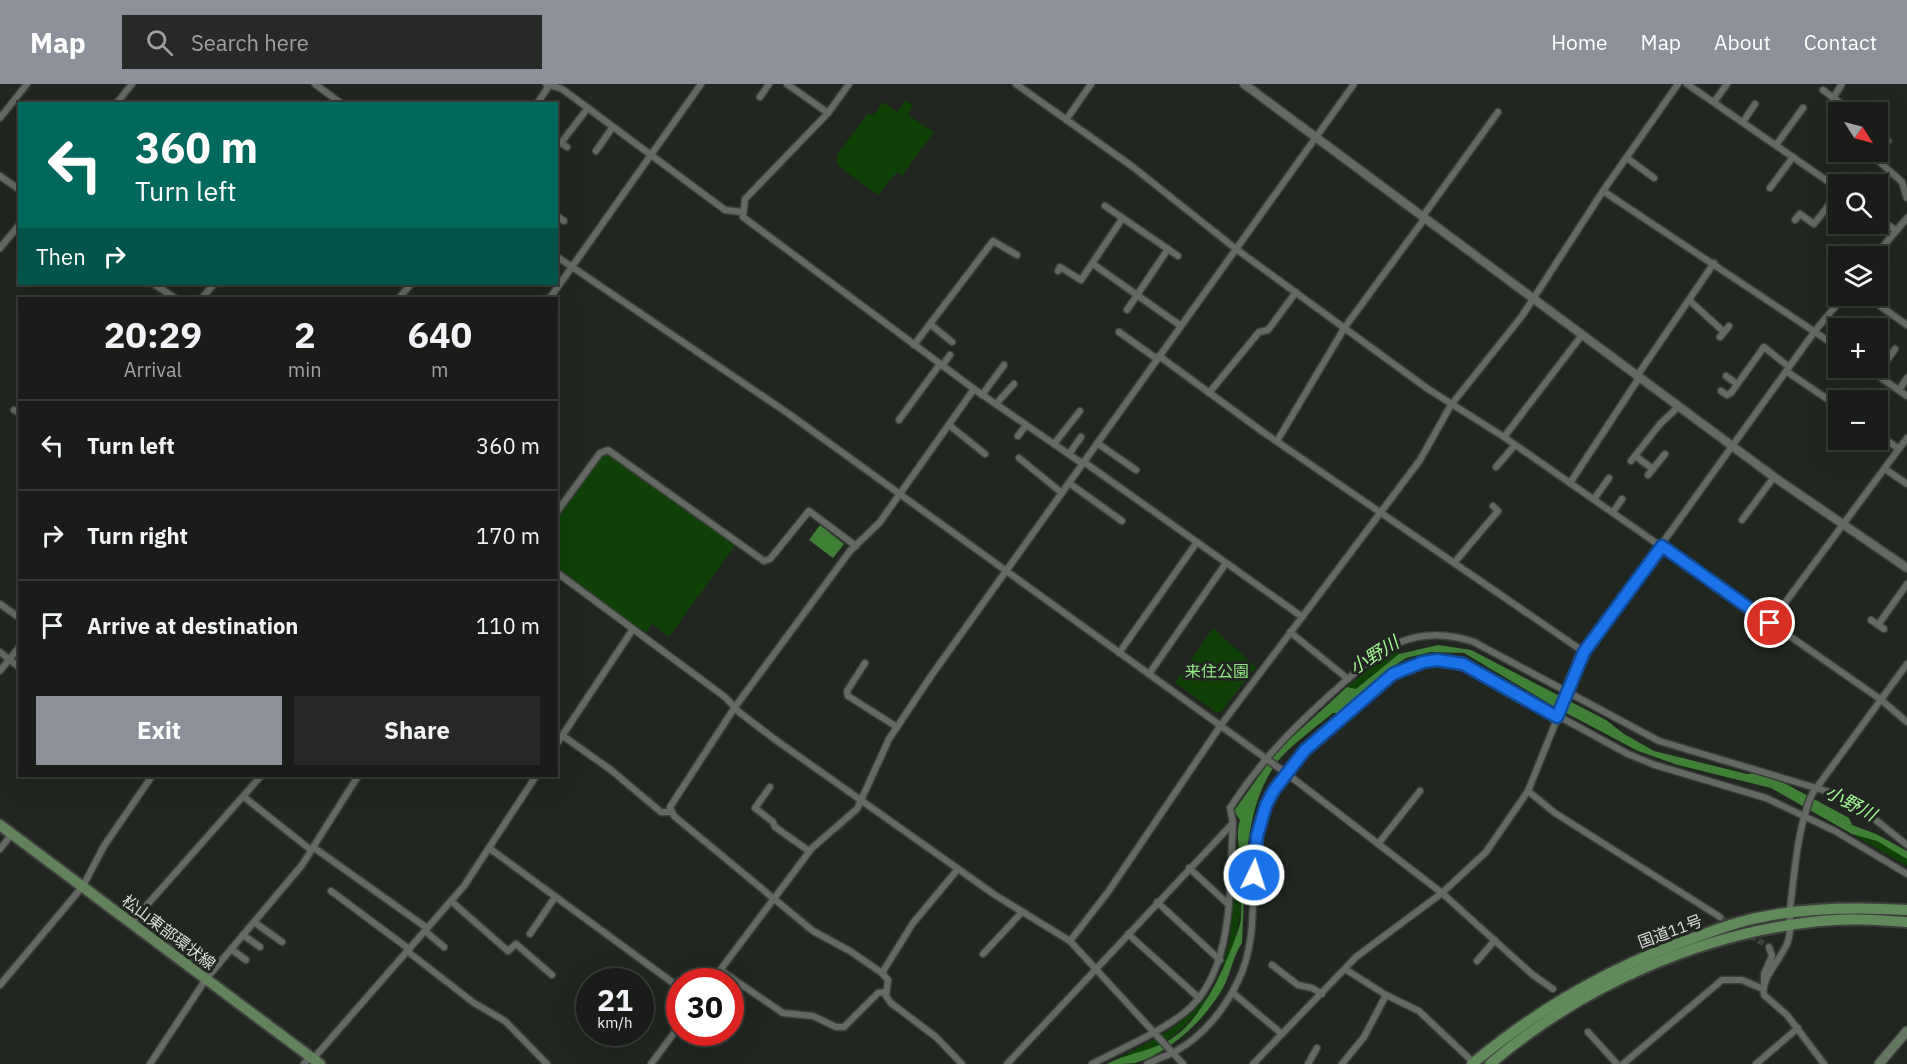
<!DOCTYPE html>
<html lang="en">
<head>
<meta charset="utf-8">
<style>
  :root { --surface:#191c18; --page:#262925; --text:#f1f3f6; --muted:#9fa1a2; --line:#373a37; --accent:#8c9099 }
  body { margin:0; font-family:"IBM Plex Sans","Noto Sans JP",sans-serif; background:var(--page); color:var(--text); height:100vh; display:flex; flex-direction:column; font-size:22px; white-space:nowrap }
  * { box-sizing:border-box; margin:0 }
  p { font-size:20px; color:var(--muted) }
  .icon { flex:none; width:33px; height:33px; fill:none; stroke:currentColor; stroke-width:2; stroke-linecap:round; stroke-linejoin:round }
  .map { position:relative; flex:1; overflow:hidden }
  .panel { position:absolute; left:18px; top:213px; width:540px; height:480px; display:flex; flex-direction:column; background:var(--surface); border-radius:0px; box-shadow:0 6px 24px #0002,0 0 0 2px var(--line) }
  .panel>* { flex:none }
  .top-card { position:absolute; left:18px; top:18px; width:540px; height:183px; border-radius:0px; box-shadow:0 6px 24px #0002,0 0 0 2px var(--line); background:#00695c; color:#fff; overflow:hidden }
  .needle { width:39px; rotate:126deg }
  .fabs { position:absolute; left:1828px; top:18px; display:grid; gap:12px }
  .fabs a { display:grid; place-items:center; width:60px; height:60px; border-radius:0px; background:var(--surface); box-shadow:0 6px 24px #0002,0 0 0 2px var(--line); font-size:30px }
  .speed { position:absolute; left:576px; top:884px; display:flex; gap:12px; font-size:30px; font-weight:700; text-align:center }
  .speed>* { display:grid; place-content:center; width:78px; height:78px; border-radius:50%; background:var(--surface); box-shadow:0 6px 24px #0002,0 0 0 2px var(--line); line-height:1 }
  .speed small { font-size:15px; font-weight:400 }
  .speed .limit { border:9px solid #d22; background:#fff; color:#111 }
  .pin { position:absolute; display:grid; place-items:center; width:51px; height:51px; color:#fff; margin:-26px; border:3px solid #fff; border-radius:50%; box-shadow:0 2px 6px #0007 }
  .me { position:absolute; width:66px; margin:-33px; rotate:4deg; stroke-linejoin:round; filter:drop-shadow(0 0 4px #0008) }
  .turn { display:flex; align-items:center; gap:21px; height:126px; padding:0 18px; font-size:27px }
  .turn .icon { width:78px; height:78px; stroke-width:2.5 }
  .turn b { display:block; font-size:42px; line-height:51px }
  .then { display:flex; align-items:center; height:57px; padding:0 18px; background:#0003; gap:12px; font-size:22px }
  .eta { display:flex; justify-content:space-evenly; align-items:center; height:102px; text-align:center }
  .eta b { font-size:36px; font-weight:700; line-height:42px }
  .action { display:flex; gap:12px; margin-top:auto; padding:12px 18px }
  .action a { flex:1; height:69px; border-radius:0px; background:var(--accent); color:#fff; font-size:24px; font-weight:700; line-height:69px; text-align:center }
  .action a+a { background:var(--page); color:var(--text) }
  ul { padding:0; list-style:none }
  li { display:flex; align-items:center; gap:18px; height:90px; padding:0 18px; border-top:2px solid var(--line) }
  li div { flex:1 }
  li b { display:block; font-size:22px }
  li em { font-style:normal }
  header { display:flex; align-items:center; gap:36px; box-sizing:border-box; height:84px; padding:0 30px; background:var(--accent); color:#fff }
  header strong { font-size:28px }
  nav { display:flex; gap:33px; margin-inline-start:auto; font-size:21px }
  .search { width:420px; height:54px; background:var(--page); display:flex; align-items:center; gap:15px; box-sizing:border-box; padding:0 21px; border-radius:0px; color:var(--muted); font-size:22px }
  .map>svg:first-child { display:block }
</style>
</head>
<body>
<header>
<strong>Map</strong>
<div class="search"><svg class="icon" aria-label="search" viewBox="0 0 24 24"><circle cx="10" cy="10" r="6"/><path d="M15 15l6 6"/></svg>Search here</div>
<nav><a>Home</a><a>Map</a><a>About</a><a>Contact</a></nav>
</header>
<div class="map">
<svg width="1907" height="980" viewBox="0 0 1907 980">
  <rect width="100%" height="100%" fill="#212620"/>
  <g fill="#0f4107">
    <path d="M906,16L913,22L908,31L934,48L902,92L897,88L878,111L837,81V71L868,29L873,32L883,18L897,28Z"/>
    <path d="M603,369L614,371L736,460L669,553L652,540L646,549L557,484V435Z"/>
    <path d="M1213,544L1256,583L1221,628L1217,629L1175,599Z"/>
    <path d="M1396,565L1399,570L1356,605L1347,603L1381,574Z"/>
    <path d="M1852,750L1877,757L1907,775V782Z"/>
    <path d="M1237,757C1246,798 1244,848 1222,885L1230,855Z"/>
    <path d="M1208,911C1198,937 1147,979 1119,974C1151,957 1185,941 1208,911Z"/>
  </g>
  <g fill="#408036">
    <path d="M820,441L844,460L833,474L809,456Z"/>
    <path d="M1438,561L1471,566L1606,636L1624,650L1654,667L1747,690L1757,689L1786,700L1849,734L1852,741L1876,750L1907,767V775L1877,757L1852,750L1771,704L1678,681L1638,667L1555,623L1464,569L1431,568L1406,574L1385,588L1338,629H1333C1318,641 1301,654 1287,667C1240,713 1246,798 1242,859C1233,872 1231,888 1224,902C1206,935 1171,968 1135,979C1127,980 1115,980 1107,980C1129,968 1157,967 1178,950C1206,928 1230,873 1240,840C1242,832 1241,821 1241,812C1241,802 1243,791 1242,780C1240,764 1235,752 1240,736L1234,727L1277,667L1347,603L1356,605L1399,570Z"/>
  </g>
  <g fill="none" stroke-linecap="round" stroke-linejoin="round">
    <path stroke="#3d413c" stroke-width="6" stroke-dasharray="6 3" stroke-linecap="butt" d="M1720,833L1769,863"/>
    <defs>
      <g id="minor">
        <path d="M315,0L342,20"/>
        <path d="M546,0L562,5L577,16L725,126L742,128"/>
        <path d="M787,0L828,29"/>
        <path d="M849,0L828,29L745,115L743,133L974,305"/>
        <path d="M1016,0L1133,83L1236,165L1428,305L1504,353L1880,615L1907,638"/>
        <path d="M1687,0L1839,105"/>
        <path d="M1823,6L1852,28"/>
        <path d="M760,13L769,0"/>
        <path d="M1833,14L1842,0"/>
        <path d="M1714,18L1727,0"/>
        <path d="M116,20L132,0"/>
        <path d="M537,20L550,0"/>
        <path d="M0,34L27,0"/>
        <path d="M1066,36L1091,0"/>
        <path d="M1743,38L1755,20"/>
        <path d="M1878,49L1888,57L1874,73L1902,98L1907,114"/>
        <path d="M556,56L567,63"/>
        <path d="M561,59L587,25"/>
        <path d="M1776,61L1803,24"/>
        <path d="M596,67L612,44"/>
        <path d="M1627,74L1654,94"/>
        <path d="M0,92L20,106"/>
        <path d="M1770,104L1793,73"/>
        <path d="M1603,107L1839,264"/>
        <path d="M1105,122L1178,172"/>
        <path d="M556,131L564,137"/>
        <path d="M1423,132L1498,28"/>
        <path d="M1878,133L1895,146"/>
        <path d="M1795,136L1800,130L1814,140L1839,108"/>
        <path d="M0,164L20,140"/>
        <path d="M556,172L789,330L1286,689L1442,809L1533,891L1553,905"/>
        <path d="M1875,172L1907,134"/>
        <path d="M1093,180L1181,242"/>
        <path d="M1058,187L1060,183L1081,196L1122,135"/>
        <path d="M154,200L175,214"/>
        <path d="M1866,212L1907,241"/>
        <path d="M202,214L214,200"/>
        <path d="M399,214L411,200"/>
        <path d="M550,214L701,0"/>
        <path d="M1689,216L1724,248"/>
        <path d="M1127,226L1168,165"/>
        <path d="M930,240L952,258"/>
        <path d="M1119,248L1157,275"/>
        <path d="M1720,253L1729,242"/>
        <path d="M914,261L993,157L1017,171"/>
        <path d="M1159,272L1263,348L1584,568"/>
        <path d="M942,282L950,271"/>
        <path d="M1867,284L1907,312"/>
        <path d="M1786,287L1839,323"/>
        <path d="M1877,291L1895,265"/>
        <path d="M1637,292L1714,179"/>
        <path d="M1726,292L1737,300"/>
        <path d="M1899,306L1907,294"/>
        <path d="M1721,307L1727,311L1731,309L1764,263L1789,283"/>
        <path d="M1209,309L1259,248L1268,246L1296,208"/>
        <path d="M982,311L1004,281"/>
        <path d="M996,320L1014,300"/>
        <path d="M14,326L20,329"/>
        <path d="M899,336L940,280"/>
        <path d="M949,341L985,370"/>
        <path d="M1878,350L1899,365"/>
        <path d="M1018,352L1026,341"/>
        <path d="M1504,353L1582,251"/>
        <path d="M1277,357L1345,243L1425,134"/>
        <path d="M1097,359L1136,386"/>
        <path d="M1054,360L1080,327"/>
        <path d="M1069,370L1081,353"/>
        <path d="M1635,372L1653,385"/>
        <path d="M1019,374L1062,409"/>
        <path d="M1631,377L1660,340L1678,323"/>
        <path d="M1084,378L1301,532"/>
        <path d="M1496,383L1515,361"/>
        <path d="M1885,385L1907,400"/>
        <path d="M1648,391L1665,370"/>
        <path d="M1069,399L1122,437"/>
        <path d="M1570,399L1639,294"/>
        <path d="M1594,415L1609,394"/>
        <path d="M1613,428L1622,415"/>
        <path d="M556,429L600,369L608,366L764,477L770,475L809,427L856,462"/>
        <path d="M1742,436L1774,393"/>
        <path d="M1454,479L1498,427L1493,422"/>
        <path d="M556,488L725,613L739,628L773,654L995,811L1070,857L1183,980"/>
        <path d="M0,520L20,534"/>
        <path d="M1871,536L1884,545"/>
        <path d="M1770,539L1907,354"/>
        <path d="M1878,541L1907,500"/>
        <path d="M1290,548L1348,595"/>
        <path d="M0,568L20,584"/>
        <path d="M1119,569L1197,458"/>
        <path d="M865,579L847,607L848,612L897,643"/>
        <path d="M0,587L20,562"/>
        <path d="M1149,590L1226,479"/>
        <path d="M563,652L611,686L661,728H671"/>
        <path d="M556,661L633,545"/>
        <path d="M770,703L755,724L773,738L775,743L809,767"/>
        <path d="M1528,707L1555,729L1720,833"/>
        <path d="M244,713L311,766"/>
        <path d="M1378,760L1420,707"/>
        <path d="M313,763L427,844"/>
        <path d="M489,764L680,904"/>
        <path d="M0,765L12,750"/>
        <path d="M1189,784L1227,819"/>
        <path d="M331,807L409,865"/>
        <path d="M451,817L508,867L516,860L552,891"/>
        <path d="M1157,818L1220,876"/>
        <path d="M254,838L282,858"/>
        <path d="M131,839L261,692"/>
        <path d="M425,847L444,863"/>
        <path d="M530,850L555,813"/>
        <path d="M1128,850L1199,914"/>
        <path d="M243,851L260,863"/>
        <path d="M1070,857L1108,808L1221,641L1420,376L1451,321L1522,232L1603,107L1678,0"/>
        <path d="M231,865L246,876"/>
        <path d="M407,867L474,919L505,937L547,980"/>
        <path d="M983,870L1022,828"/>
        <path d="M1477,877L1495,856"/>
        <path d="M1272,881L1298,901L1312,904L1322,910"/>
        <path d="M1345,885L1386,911L1419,927L1475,980"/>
        <path d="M720,886L783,929L813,932L836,943H844L878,909L886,908"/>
        <path d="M882,889L913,839L958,785"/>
        <path d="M712,897L812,764L857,725L889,655L931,592L1354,0"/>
        <path d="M1764,898V890L1772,872L1769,863"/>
        <path d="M0,901L83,802L104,762L152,692"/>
        <path d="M1233,909L1282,950"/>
        <path d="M1588,948L1617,980"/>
        <path d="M313,975L464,802L536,692"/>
        <path d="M150,980L206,895L302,781L358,692"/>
        <path d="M304,980L310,973"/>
        <path d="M651,980L680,941"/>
        <path d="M962,980L936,953L891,919L886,912L888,896L882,889L850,867L813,847L674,732L670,723L735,623L850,467L880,438L974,305L1083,380"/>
        <path d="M1007,980L1233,739"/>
        <path d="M1092,980C1122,964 1157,950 1184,929C1236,888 1229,799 1233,739L1230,724C1263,673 1297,640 1343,599C1360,585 1377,567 1398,559C1424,548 1448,549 1474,558L1659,657L1836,710L1862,725L1907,761"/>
        <path d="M1147,980C1156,975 1167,972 1176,967C1203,952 1225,925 1238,897C1262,849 1247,790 1260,740C1273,689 1317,656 1355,623C1371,609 1386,592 1405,584C1425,576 1443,575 1463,580L1628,670L1655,681L1766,714L1835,747L1907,790"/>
        <path d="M1253,980L1356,873L1442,809L1486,768L1528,707L1584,568L1815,247L1844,212"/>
        <path d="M1308,980L1317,964"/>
        <path d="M1342,980L1364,953L1386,911"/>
        <path d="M1623,980L1722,896H1742L1763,905"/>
        <path d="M1756,980L1798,944"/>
        <path d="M1824,980L1787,931L1764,911C1760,893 1783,874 1788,857C1792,846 1789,835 1790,824C1795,787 1797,745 1812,710L1907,580"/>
      </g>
      <path id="tertiary" d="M1244,0L1774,393L1907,484"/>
      <path id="secondary" d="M1879,980L1907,947"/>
      <path id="primary" d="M0,741L320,980"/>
      <g id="trunk">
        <path d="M1472,980C1540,923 1612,882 1696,853C1716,846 1736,838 1757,834C1806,823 1857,823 1907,826"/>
        <path d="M1490,980C1581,902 1701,849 1820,837C1849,834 1878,836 1907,838"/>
      </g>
    </defs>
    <use href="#minor" stroke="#3c403b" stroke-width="9"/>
    <use href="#tertiary" stroke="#3c403b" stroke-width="11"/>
    <use href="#secondary" stroke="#3c403b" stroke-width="12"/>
    <use href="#primary" stroke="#3c403b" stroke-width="14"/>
    <use href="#trunk" stroke="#3c403b" stroke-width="14"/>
    <use href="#minor" stroke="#646a63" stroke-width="6"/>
    <use href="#tertiary" stroke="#646a63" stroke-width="8"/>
    <use href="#secondary" stroke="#637660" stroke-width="9"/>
    <use href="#primary" stroke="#62825c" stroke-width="10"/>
    <use href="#trunk" stroke="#618a5a" stroke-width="10"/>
  </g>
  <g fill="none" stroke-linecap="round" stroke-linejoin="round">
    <defs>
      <path id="route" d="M1254,791L1257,752L1266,721L1274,706L1305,666L1393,590L1423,578L1437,576L1463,580L1557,633L1584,568L1662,462L1770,539"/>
    </defs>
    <use href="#route" stroke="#114b97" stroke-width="15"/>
    <use href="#route" stroke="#1a73e8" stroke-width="10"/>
  </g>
  <g text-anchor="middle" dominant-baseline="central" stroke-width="6" stroke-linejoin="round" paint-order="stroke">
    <g font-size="16" fill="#93e986" stroke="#212620">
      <text x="1217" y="587">来住公園</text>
    </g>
    <g font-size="16" fill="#d9dcd8" stroke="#212620">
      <text transform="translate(1670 847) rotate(-20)">国道11号</text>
      <text transform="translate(169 848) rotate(37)">松山東部環状線</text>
    </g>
    <g font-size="18" font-style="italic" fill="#a4fa96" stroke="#212620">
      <text transform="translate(1374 571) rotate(-32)">小野川</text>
      <text transform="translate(1851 719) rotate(28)">小野川</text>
    </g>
  </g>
</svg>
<div class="fabs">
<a><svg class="needle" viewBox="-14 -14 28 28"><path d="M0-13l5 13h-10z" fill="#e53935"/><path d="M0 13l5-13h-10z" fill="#9fa1a2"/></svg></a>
<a><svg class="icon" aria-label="search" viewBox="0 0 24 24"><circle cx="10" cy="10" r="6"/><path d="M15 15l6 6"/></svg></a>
<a><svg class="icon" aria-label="layers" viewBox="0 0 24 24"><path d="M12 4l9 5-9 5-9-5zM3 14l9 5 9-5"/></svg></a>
<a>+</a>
<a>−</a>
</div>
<div class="speed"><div>21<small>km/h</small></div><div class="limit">30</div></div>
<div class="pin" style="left:1770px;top:539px;background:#d93025"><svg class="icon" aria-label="arrive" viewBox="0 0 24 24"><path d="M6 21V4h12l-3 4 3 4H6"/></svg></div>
<svg class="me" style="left:1254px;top:791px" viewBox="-20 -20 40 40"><circle r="17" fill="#1a73e8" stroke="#fff" stroke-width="3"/><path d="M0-11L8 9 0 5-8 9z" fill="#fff"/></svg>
<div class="top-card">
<div class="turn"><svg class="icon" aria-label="left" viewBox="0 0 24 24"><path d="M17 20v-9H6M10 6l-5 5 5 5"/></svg><div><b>360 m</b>Turn left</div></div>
<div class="then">Then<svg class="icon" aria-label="right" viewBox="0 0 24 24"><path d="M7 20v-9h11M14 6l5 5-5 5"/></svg></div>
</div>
<section class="panel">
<div class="eta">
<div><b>20:29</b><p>Arrival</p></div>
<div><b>2</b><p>min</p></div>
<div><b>640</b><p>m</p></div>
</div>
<ul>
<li><svg class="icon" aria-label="left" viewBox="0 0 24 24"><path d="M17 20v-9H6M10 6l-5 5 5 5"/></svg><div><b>Turn left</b></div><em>360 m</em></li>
<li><svg class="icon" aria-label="right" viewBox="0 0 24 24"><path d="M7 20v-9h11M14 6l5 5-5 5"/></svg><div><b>Turn right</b></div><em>170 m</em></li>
<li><svg class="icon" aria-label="arrive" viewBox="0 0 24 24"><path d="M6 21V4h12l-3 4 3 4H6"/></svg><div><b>Arrive at destination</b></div><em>110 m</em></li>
</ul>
<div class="action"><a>Exit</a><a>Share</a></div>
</section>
</div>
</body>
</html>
